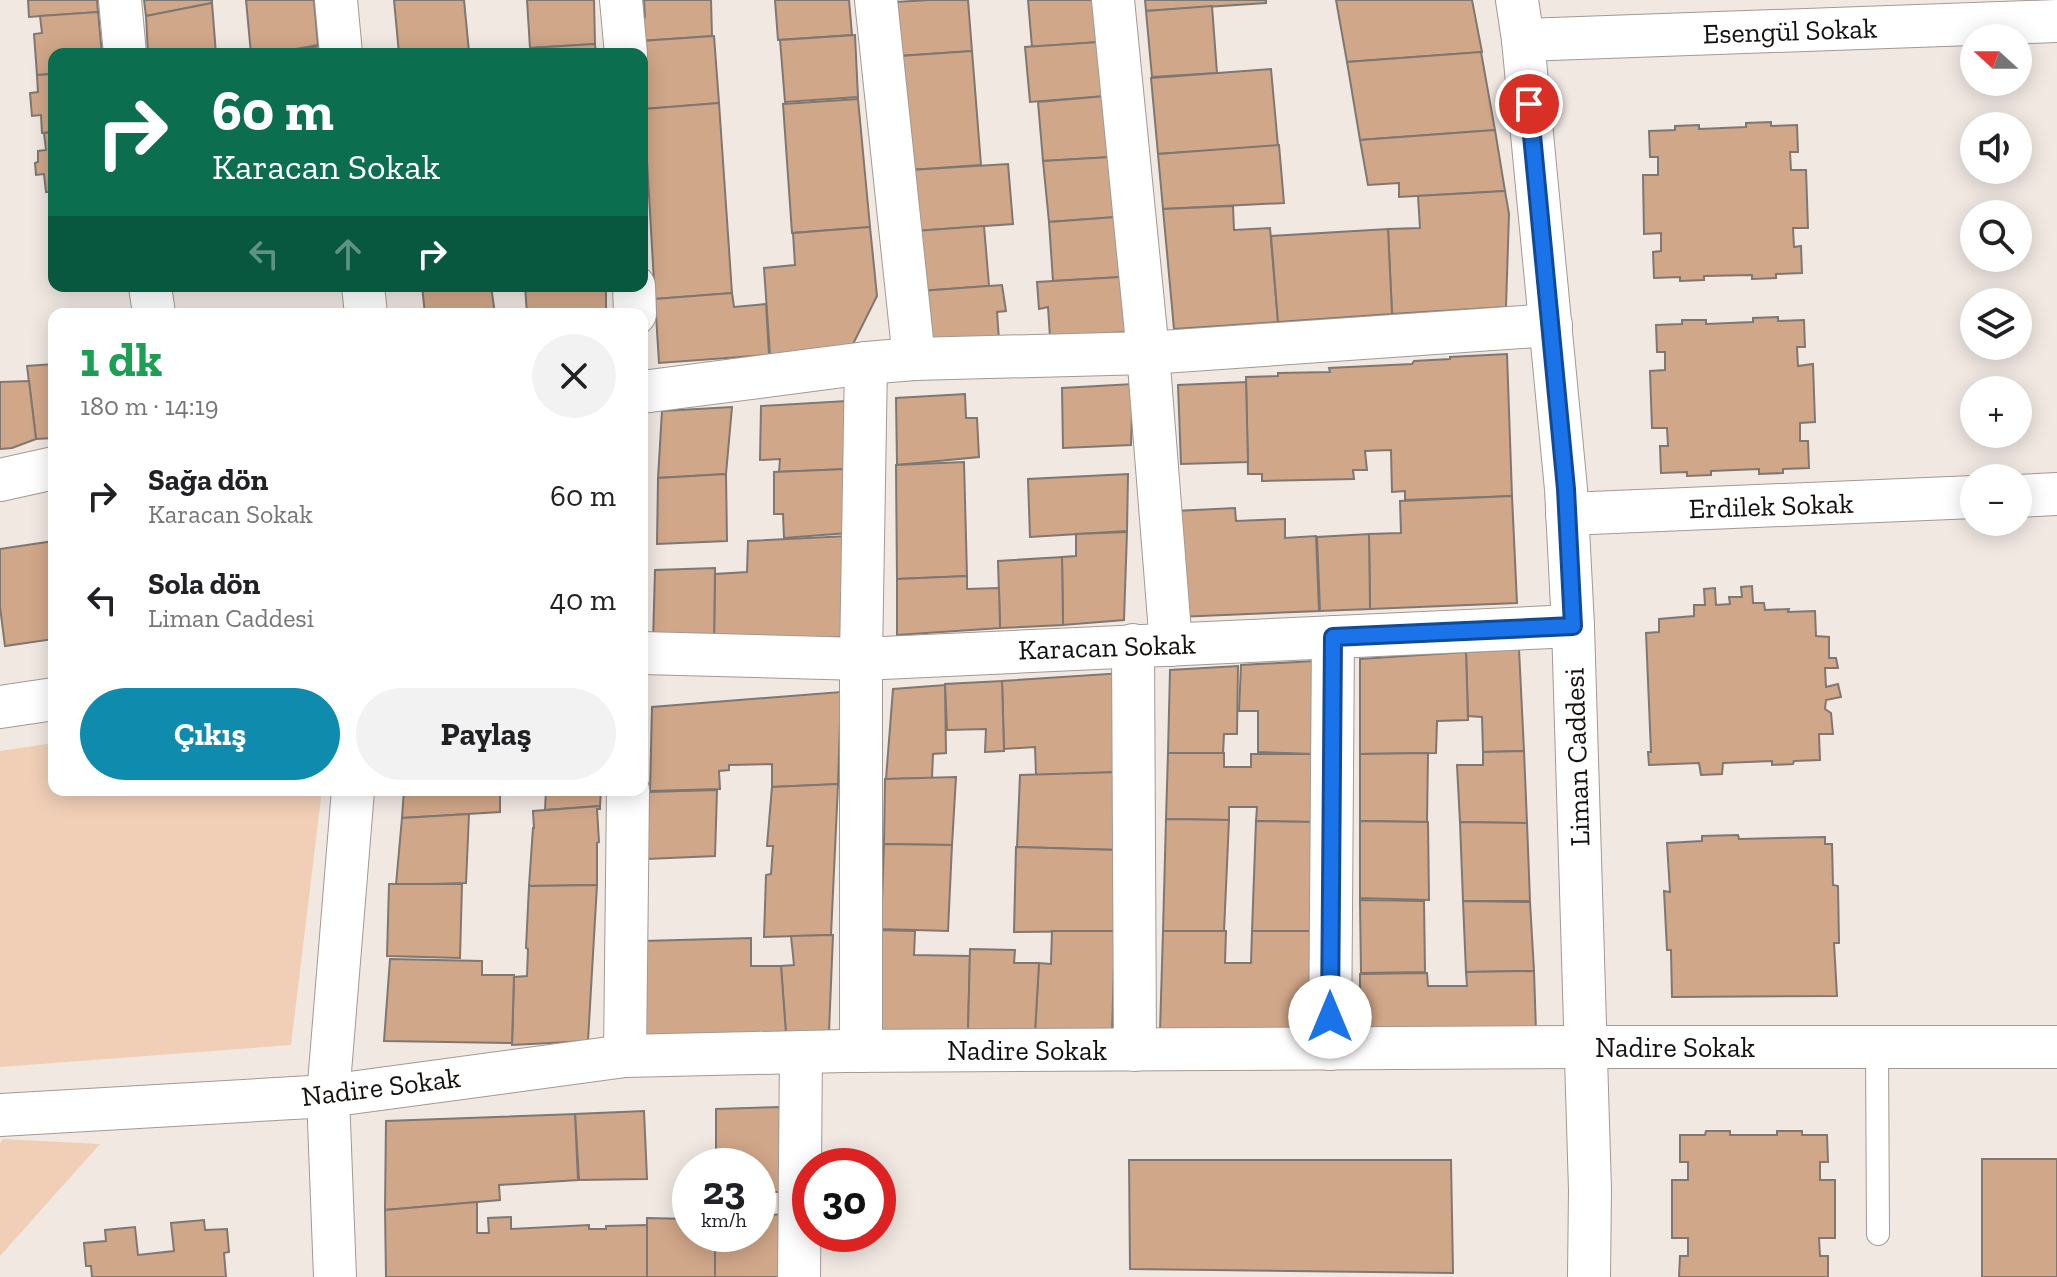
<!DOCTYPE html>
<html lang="tr">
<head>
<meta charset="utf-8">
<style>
  :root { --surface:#fff; --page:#f2f2f2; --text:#202124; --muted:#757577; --accent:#0e8bad }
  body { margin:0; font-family:"Zilla Slab",serif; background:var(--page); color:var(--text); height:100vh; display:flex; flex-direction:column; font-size:30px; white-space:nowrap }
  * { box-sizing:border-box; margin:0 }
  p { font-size:26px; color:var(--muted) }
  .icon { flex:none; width:44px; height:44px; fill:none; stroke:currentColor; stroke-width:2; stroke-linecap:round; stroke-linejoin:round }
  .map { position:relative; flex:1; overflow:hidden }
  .sheet { position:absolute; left:48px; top:308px; width:600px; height:488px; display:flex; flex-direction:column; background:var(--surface); border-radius:16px; box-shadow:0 4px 20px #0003 }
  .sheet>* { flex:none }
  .hud { position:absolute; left:48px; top:48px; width:600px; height:244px; border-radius:16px; box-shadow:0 4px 20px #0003; background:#0b6e4f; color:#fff; overflow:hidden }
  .needle { width:52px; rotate:291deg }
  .fabs { position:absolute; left:1960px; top:24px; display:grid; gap:16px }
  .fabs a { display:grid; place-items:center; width:72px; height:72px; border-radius:50%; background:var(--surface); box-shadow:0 4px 20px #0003; font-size:40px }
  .speed { position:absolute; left:672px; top:1148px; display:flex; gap:16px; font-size:40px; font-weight:700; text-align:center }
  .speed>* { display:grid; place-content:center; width:104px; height:104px; border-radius:50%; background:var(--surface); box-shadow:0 4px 20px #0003; line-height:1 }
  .speed small { font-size:20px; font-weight:400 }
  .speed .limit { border:12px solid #d22; background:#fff; color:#111 }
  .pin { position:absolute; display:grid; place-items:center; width:68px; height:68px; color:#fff; margin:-34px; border:4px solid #fff; border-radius:50%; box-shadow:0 2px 8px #0007 }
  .me { position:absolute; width:88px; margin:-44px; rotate:0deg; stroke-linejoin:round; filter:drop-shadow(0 0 6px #0008) }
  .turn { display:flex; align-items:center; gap:28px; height:168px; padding:0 32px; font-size:36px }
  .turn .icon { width:104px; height:104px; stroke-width:2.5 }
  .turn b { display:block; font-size:56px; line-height:68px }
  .lanes { display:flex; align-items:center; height:76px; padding:0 32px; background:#0003; justify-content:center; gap:40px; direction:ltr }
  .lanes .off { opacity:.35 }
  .round { display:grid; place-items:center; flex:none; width:84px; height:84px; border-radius:42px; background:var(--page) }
  .summary { display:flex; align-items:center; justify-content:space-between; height:136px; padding:0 32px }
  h1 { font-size:48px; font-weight:700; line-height:60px; color:#1e9e55 }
  .cta { display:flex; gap:16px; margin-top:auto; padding:16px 32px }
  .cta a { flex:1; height:92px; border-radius:48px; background:var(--accent); color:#fff; font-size:32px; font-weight:700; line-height:92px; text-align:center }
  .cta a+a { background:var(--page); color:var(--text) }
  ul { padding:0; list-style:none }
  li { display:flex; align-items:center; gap:24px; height:104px; padding:0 32px }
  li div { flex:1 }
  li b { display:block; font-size:30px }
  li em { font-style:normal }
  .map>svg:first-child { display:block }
</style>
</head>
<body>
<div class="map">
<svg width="2057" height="1277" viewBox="0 0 2057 1277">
  <rect width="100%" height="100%" fill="#f1e8e2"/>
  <g fill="#f1cfb7">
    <path d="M54,743V790H322L291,1045L0,1067V751Z"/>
    <path d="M3,1139L100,1144L0,1256V1143Z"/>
  </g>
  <g fill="#d1a789" stroke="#7f7772" stroke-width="2">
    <path d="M28,0H97L98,12L29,17Z"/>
    <path d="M144,0H212V3L146,16Z"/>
    <path d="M246,0H314L318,45L269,54H251Z"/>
    <path d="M394,0H464L469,52L399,54Z"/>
    <path d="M527,0H594L595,44L530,48Z"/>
    <path d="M644,0H711L712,36L641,41L639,15L645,17Z"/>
    <path d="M775,0H849L852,35L778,40Z"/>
    <path d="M929,0H968L972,51L899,56L895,2Z"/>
    <path d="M1028,0H1096L1099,42L1032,47Z"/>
    <path d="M1145,0H1266V3L1146,11Z"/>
    <path d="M1336,0H1472L1482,52L1347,62Z"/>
    <path d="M212,3L216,54H148L146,16Z"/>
    <path d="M1212,6L1217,73L1152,77L1146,11Z"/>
    <path d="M98,12L102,54H54V74L37,75L34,34L42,33L40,16Z"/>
    <path d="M855,35L858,97L785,102L780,40Z"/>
    <path d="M714,36L719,103L644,109L641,41Z"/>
    <path d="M1099,42L1106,96L1030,102L1025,47Z"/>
    <path d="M595,44L596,54H530V48Z"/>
    <path d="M319,46L320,54H277Z"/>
    <path d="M972,51L981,165L910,170L900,56Z"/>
    <path d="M1481,52L1495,130L1360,140L1347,62Z"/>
    <path d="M1271,69L1278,146L1158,154L1151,78Z"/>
    <path d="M54,74V132L42,133L41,115L32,116L30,93L38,92L37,75Z"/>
    <path d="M1106,96L1111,157L1043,161L1038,102Z"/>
    <path d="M858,99L870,227L792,233L783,104Z"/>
    <path d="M719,103L732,293L655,299L644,109Z"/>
    <path d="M1771,122V126L1797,125L1798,152H1790L1791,170H1806L1808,228H1793L1794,247L1801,246L1802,273L1776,274V278L1752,279V275L1704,276V280L1680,281V277L1654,278L1653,252L1661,251V233L1644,234L1643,175H1658V157H1650L1649,131L1675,130V126L1699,125V129L1746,127V123Z"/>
    <path d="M1495,130L1505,191L1399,197V183L1368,185L1360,140Z"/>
    <path d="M54,132V192H46L44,174L36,175L35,163L38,162V151L46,150L44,133Z"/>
    <path d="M1279,145L1284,203L1163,209L1158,154Z"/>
    <path d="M1111,157L1116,217L1049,222L1043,161Z"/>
    <path d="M1008,164L1013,224L915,231L910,170Z"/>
    <path d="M1505,191L1509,214L1506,307L1392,314L1388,229L1420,228L1418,196Z"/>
    <path d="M1233,206L1234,230L1270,228L1278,322L1174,329L1163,209Z"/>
    <path d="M1116,217L1121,277L1053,281L1049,222Z"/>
    <path d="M984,226L989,286L920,291L915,231Z"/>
    <path d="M870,227L877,296L851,348L770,355L764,268L795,265L793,233Z"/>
    <path d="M1388,229L1392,314L1278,322L1271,236Z"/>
    <path d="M1121,277L1127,332L1050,337L1048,307L1039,309L1037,282Z"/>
    <path d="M1002,285L1006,311L997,312L999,340L924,345L920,291Z"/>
    <path d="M422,286H491L495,314H425Z"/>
    <path d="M525,286H606V314H527Z"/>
    <path d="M732,293L734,307L766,304L769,355L659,363L655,299Z"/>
    <path d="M1778,317V321L1804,320L1805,347H1797L1798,366L1813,364L1815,422L1800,423V441H1808L1809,468L1783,469V473L1759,474V469L1711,471V475L1687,476V472L1661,473L1660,446H1668L1667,428H1652L1650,371L1665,370V352H1657L1656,325L1682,324V320H1706V324L1753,322V318Z"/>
    <path d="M1507,354L1512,496L1405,500V491L1392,492L1391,450L1365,451L1367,470H1353L1354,479L1262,481V474H1248L1246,377L1278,376V373L1330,372L1329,368L1412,364L1414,361L1450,359V357Z"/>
    <path d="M54,364V438L36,439L27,366Z"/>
    <path d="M29,381L36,439L12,448L0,449V382Z"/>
    <path d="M1246,382L1248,462L1181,464L1178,385Z"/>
    <path d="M1133,384L1131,445L1063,448L1062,388Z"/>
    <path d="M965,394L966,418H977L979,457L897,465L896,398Z"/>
    <path d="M846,401V469L779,472L780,459L760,460L761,406Z"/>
    <path d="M732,407L726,474L658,478L662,411Z"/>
    <path d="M964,462L967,576L897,579L896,465Z"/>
    <path d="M847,469L848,533L784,538L783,514H774V472Z"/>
    <path d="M726,474L727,541L657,544L658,478Z"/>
    <path d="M1128,474L1127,531L1030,537L1028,479Z"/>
    <path d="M1512,496L1517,603L1370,609L1369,534L1401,533L1400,501Z"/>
    <path d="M1235,508L1236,521L1285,519V538L1316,536L1319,611L1177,617L1175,511Z"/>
    <path d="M1127,532L1124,620L1063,625L1062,557L1076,556V534Z"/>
    <path d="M1369,534L1370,609L1320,611L1317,537Z"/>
    <path d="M848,536L849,637L714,641L715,574L747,572L748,541Z"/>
    <path d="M54,541V639L5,646L0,607V549Z"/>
    <path d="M1062,557L1063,625L1000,628L998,561Z"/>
    <path d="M715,568L714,641L653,642L655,570Z"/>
    <path d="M967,576V589L999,588L1000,628L897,635V579Z"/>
    <path d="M1752,586L1753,603H1764L1765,610L1789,609L1788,612L1815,611L1816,636L1829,637V658H1836L1838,668H1825L1826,687L1838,684L1841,697L1826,700L1825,709L1831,713L1833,734H1819L1820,760L1794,761L1793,764L1772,765V761L1723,763L1722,774L1701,775L1699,763L1649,765L1648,752H1651L1646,633L1659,632V619L1694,616V605H1705L1704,589L1715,588L1716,605L1730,604L1729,597H1742L1741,587Z"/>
    <path d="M1519,649L1524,751L1483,752L1482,717L1468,716L1466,652Z"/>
    <path d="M1466,652L1468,720L1437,721L1436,753L1360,754V659Z"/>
    <path d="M1315,661L1314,754L1258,752V711H1239L1241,665Z"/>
    <path d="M1238,666L1237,734H1224L1223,754L1168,753L1170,670Z"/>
    <path d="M1123,673L1120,772L1036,775L1035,747L1004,749L1002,681Z"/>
    <path d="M1002,681L1004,751L985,752L986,729L947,730L945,684Z"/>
    <path d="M945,685L946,753L933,754L932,778L886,779L893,689Z"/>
    <path d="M841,692L838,784L772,787V764L729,765V770L719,771L720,789L650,791L652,707Z"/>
    <path d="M1524,751L1527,823L1460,822L1457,765H1483V752Z"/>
    <path d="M1168,753H1224V767H1251V754H1312L1313,822L1256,821L1257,807H1229V820L1166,819Z"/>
    <path d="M1428,753L1427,822L1360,821V754Z"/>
    <path d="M1120,772L1118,850L1017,847L1020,775Z"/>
    <path d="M956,777L952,845L884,844L885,779Z"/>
    <path d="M838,784L831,935L764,937L766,875L771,874L773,846H767L772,787Z"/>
    <path d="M404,790H500V812L402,818Z"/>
    <path d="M546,790H601L600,806L545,810Z"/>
    <path d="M717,790L715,856L647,859L649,792Z"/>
    <path d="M600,806V809H597L599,842L597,843V885L529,886L533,828H534L533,811Z"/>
    <path d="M469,814L466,883L396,885L402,818Z"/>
    <path d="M1166,819L1229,820L1224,931H1163Z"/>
    <path d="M1256,821L1313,822L1314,931H1252Z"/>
    <path d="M1360,821L1428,822L1429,900L1360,898Z"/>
    <path d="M1460,822L1527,823L1530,901H1463Z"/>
    <path d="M1738,835L1739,839L1825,837V844H1832L1833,885L1838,886L1839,943H1834L1837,996L1672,997L1671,950H1667L1664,891L1670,892L1667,843L1702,841V836Z"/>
    <path d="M884,844L952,845L948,931L881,929Z"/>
    <path d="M1016,847L1118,850L1115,931L1014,932Z"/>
    <path d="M389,884H462L460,958L387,956Z"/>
    <path d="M597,885L588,1041L512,1045L514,977L527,976L528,949L526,948L529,886Z"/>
    <path d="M1360,900L1424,901L1425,972L1361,973Z"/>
    <path d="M1463,901L1530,902L1534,971L1466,972Z"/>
    <path d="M878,930L915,931L914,955L970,956L968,1030H874Z"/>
    <path d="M1052,931H1115L1112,1032H1035L1039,963L1051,964Z"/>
    <path d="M1163,931H1226L1225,963H1251L1252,931H1314V1032H1160Z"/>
    <path d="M833,935L829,1032L786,1034L781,966L794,965L791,936Z"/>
    <path d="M751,938V966H781L786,1034L636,1037L643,941Z"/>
    <path d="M970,949L1015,950L1014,963H1039L1035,1032L968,1030Z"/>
    <path d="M390,959L482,961V975H514L512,1043L384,1041Z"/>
    <path d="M1534,971L1536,1032L1360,1035V974L1427,973L1428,986H1467L1466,972Z"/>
    <path d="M781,1107V1192H758V1166H716V1109Z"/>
    <path d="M644,1111L647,1179L579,1180L575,1114Z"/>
    <path d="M575,1114L578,1180L499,1185L500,1200L385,1210L386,1121Z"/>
    <path d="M1706,1131H1730V1135H1777V1131H1802V1135H1827L1828,1162H1820V1180H1835V1238H1819L1820,1256H1828V1277H1679L1680,1256H1688V1238H1672V1180H1688V1162H1680V1135H1705Z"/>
    <rect x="1982" y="1159" width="75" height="118"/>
    <path d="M1129,1160H1451L1453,1273L1130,1269Z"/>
    <path d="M477,1202V1233H489L488,1218L511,1217V1229L589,1225V1229H606V1226L647,1225L648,1277H386L385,1210Z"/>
    <path d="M783,1214L782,1277H715V1234H758V1216Z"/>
    <path d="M647,1218L690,1219V1234H715V1277H647Z"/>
    <path d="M204,1220L205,1230L227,1229L229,1252L224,1253L226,1277H92L91,1266H86L84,1243L106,1241L105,1230L135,1227L138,1255L174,1251L171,1223Z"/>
  </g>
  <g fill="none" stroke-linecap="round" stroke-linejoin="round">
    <defs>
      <path id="lane" d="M1877,1047L1878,1234"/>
      <g id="street">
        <path d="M120,0L125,54"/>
        <path d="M336,0L341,54"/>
        <path d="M621,0L626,54"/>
        <path d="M876,0L914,359"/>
        <path d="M1113,0L1148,353L1171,645"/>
        <path d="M1517,0L1523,40L1566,489L1573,626L1590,1190L1589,1277"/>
        <path d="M1523,40L2057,21"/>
        <path d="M150,286L154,314"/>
        <path d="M363,286L366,314"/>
        <path d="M634,286L635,314"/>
        <path d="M642,392L866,363L914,359L1148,353L1551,325"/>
        <path d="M0,480L54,468"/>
        <path d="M2018,496L2057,494"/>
        <path d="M1567,514L1974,497"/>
        <path d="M1133,645L1135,1050"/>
        <path d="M642,653L861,659L1573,626"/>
        <path d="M0,707L54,699"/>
        <path d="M1330,1049L1333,637"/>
        <path d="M861,1051V659L866,363"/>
        <path d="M625,1056L628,790"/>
        <path d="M0,1115L328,1096L625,1056L845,1051L1585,1047H2057"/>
        <path d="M335,1277L328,1096L353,790"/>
        <path d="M799,1277L801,1052"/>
      </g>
    </defs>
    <use href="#lane" stroke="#a29994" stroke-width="24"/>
    <use href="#street" stroke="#a29994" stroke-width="44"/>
    <use href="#lane" stroke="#fff" stroke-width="22"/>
    <use href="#street" stroke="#fff" stroke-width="42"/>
  </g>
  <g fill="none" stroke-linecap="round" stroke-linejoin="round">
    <defs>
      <path id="route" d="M1330,1017L1333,637L1573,626L1566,489L1529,104"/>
    </defs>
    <use href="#route" stroke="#114b97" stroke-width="20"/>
    <use href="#route" stroke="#1a73e8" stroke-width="14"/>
  </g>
  <g text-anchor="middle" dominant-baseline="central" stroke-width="8" stroke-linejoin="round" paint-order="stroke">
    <g font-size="28" fill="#13100e" stroke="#fff">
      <text transform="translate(1790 31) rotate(-2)">Esengül Sokak</text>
      <text transform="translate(1771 506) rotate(-2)">Erdilek Sokak</text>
      <text transform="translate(1107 647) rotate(-2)">Karacan Sokak</text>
      <text transform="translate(1577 757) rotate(-92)">Liman Caddesi</text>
      <text x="1675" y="1047">Nadire Sokak</text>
      <text x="1027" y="1050">Nadire Sokak</text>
      <text transform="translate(381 1087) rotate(-7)">Nadire Sokak</text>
    </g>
  </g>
</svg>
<div class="fabs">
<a><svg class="needle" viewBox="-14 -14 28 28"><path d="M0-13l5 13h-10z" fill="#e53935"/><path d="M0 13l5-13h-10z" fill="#757577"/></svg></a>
<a><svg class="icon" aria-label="sound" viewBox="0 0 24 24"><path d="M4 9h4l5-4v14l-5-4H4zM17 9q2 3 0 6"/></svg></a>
<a><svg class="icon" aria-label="search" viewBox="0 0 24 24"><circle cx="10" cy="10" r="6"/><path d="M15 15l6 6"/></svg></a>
<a><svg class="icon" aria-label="layers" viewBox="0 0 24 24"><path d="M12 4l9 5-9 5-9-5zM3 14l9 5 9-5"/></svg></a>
<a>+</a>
<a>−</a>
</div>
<div class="speed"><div>23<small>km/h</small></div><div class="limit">30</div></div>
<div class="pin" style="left:1529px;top:104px;background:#d93025"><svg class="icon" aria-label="arrive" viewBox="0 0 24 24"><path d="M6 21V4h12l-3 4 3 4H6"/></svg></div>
<svg class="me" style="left:1330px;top:1017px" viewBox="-20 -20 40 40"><circle r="19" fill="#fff"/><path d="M0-13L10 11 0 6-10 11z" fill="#1a73e8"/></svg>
<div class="hud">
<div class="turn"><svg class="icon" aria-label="right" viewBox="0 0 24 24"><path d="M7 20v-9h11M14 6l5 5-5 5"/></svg><div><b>60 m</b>Karacan Sokak</div></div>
<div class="lanes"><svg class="icon off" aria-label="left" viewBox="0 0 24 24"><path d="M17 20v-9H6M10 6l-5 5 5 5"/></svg><svg class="icon off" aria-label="ahead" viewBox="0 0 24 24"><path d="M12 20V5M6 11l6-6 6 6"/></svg><svg class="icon" aria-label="right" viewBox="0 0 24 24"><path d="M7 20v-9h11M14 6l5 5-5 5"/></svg></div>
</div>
<section class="sheet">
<div class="summary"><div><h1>1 dk</h1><p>180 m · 14:19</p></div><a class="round"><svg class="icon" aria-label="close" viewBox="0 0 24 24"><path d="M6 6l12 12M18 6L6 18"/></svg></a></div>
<ul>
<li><svg class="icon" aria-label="right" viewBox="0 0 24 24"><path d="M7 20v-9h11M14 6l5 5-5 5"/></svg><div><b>Sağa dön</b><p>Karacan Sokak</p></div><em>60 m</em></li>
<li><svg class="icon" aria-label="left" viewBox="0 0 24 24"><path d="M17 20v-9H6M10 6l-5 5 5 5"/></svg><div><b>Sola dön</b><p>Liman Caddesi</p></div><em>40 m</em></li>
</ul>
<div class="cta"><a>Çıkış</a><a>Paylaş</a></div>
</section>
</div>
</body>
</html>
